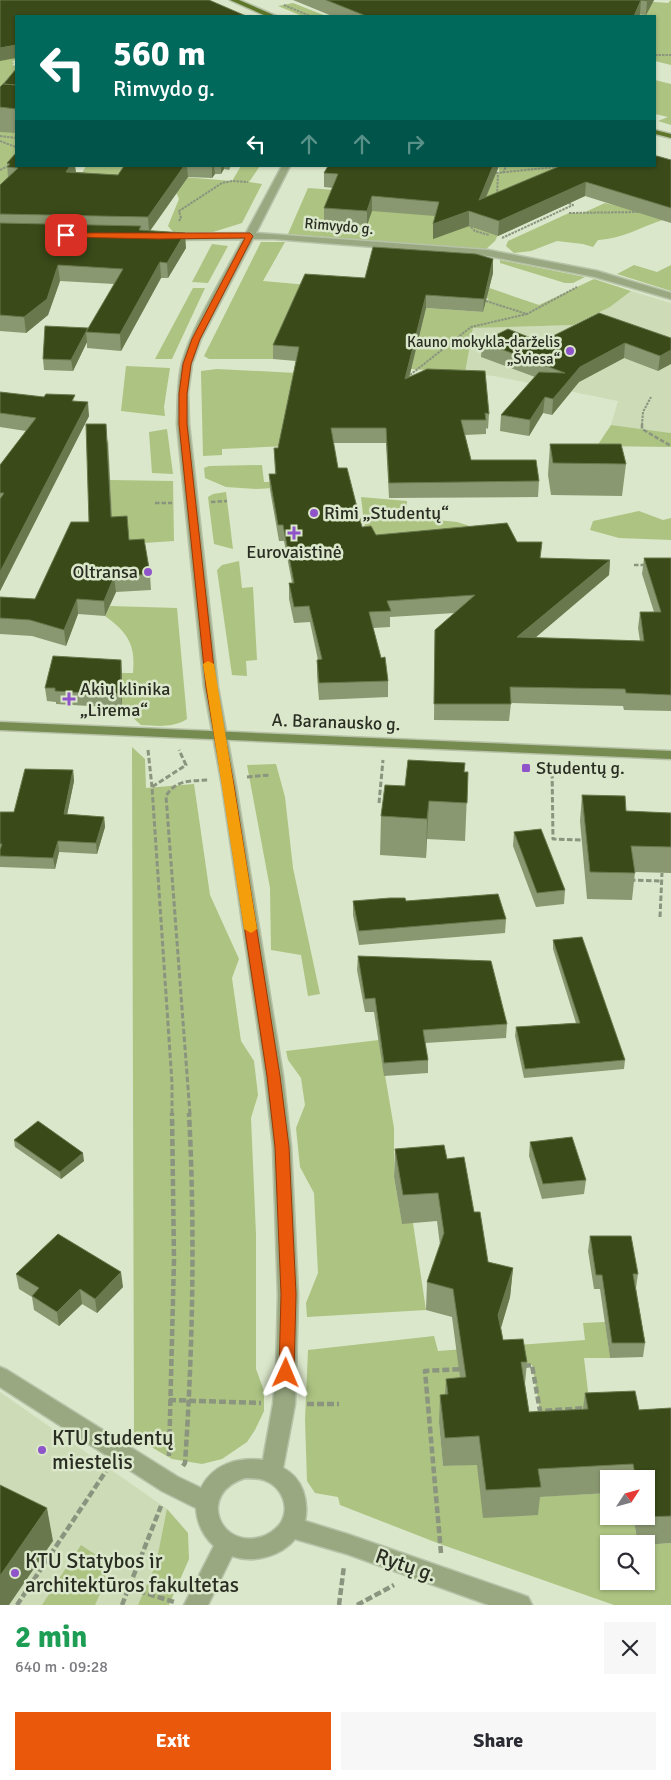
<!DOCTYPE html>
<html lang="en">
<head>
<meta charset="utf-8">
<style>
  :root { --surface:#fff; --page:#f7f7f7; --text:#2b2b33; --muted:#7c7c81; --accent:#ea580c }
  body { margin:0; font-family:Signika,sans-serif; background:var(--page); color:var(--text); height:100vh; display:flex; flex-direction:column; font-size:19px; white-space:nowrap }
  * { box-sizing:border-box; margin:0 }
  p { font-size:16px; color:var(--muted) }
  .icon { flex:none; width:28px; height:28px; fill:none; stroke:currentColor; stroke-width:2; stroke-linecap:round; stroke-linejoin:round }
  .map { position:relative; height:1605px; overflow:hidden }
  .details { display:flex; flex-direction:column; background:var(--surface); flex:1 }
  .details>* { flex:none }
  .top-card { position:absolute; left:15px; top:15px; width:641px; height:152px; border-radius:0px; box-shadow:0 1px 4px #0004; background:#00695c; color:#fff; overflow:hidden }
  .needle { width:32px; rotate:54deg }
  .controls { position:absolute; left:600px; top:1470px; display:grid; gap:10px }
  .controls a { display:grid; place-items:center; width:55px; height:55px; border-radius:0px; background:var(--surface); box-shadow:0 1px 4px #0004; font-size:25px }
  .pin { position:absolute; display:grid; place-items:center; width:42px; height:42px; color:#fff; margin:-21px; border-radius:10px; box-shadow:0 2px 8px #0006 }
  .me { position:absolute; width:55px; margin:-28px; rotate:1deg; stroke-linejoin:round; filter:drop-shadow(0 0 4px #0008) }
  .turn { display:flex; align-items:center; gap:18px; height:105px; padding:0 15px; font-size:22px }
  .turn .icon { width:65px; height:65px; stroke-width:2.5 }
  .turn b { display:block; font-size:35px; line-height:42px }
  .lanes { display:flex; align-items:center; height:48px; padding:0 15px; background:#0003; justify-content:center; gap:25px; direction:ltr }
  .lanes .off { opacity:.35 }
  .round { display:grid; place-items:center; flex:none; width:52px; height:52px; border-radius:0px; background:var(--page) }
  .summary { display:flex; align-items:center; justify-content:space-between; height:85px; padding:0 15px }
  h1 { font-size:30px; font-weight:700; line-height:38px; color:#1e9e55 }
  .cta { display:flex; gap:10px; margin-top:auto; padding:10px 15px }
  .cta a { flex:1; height:58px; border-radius:0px; background:var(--accent); color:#fff; font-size:20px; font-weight:700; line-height:58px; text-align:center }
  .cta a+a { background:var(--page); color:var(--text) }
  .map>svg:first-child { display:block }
</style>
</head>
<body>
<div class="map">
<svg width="671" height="1605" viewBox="0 0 671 1605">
  <rect width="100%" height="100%" fill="#dbe7ca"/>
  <g fill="#cddbb7">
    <path d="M631,291L671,303V433L611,425L618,401L494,376L465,373L473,328L573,325L610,307Z"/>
    <path d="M0,1392L167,1509L188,1533L169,1605H0Z"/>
  </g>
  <g fill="#acc382">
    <path d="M628,0L668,3L671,0V65L655,61V16H612Z"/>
    <path d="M293,3L326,16H302L278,6Z"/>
    <path d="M16,44V59L12,62L14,63L12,65L16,66V83L0,119V52Z"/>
    <path d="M655,80L671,84V125L658,121L668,117L655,114Z"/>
    <path d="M0,131H16V166H24L0,186Z"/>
    <path d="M86,166H140L131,180L82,173Z"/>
    <path d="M241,166H260L249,182L262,184L242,223L210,233H174L168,226L179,199L177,194L155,181L159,175L232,181Z"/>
    <path d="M499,166H591L498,235L495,241L484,251L288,234L308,188L376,193L499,172Z"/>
    <path d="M605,203L671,218C644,224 628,238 598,240L593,247L583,244L557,241L531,251L514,253L506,246L508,241L569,213H583Z"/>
    <path d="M261,242H285L263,281L308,285L273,359H209L204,356Z"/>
    <path d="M212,244L228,246L208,283L192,282Z"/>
    <path d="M500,260L585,277L573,283H565L500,263Z"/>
    <path d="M634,265L657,272L671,265V291L617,274Z"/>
    <path d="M463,279L539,305L594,279L631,291L610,307L573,325L473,328L465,373L411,369L426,308L483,312L486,301L489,299L456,287Z"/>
    <path d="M193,288H205L172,359H155Z"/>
    <path d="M126,366L170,368L164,407L165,416L121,411Z"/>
    <path d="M217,369L296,373L330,444L222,449V455L203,456L201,373V371Z"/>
    <path d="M611,425L671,433V447L597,446Z"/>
    <path d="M167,429L173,474L152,473L149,432Z"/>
    <path d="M262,465L264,482L347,481L349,484L256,489L226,487L205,478L204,468L209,466Z"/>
    <path d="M110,480L173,481L174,541L129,544L112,532Z"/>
    <path d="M226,492L233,549L214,544L208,497L213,494Z"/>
    <path d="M361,497L407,501L406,517L457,522L489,532L370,542L364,523Z"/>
    <path d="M639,511L663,520L671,518V540L619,538L590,530L593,521Z"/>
    <path d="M239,561L242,588L253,587L257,660L246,661L247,676L232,675L217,570L222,565Z"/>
    <path d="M110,606L177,608L187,719C173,728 157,726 141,725L122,708V673H133C136,644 127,632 105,616Z"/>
    <path d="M132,747L145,759L146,788L194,784L210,895L239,959L232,978L241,1041L254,1061L258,1095L251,1118L256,1235V1369L264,1391V1411L255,1430L247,1442L222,1459L202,1464L172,1459L134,1437Z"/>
    <path d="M276,764L285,797L293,868L320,994L308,996L301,955L271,950L270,888L247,765Z"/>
    <path d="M379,1040L394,1128V1177L402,1223H413L426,1310L307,1317L306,1303L318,1273L314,1193L300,1167L296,1128L305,1105L301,1078L288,1060L286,1051Z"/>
    <path d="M605,1322L610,1358H584L590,1408L540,1411L532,1365L459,1370L464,1406L439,1423L443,1466L486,1464L481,1495L484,1518L535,1497L609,1493V1516H633L638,1544H609V1581H646V1545L671,1543V1605H614L440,1544L340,1505L338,1497L315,1493L307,1481L305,1420L308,1350L434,1336L438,1351L585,1340L583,1323Z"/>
    <path d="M167,1509L188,1533L189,1559L169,1605H138L156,1564Z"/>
    <path d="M81,1545L105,1561V1582L95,1605H42Z"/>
  </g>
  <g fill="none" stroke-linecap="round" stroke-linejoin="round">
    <defs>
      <path id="street" d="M282,166H290L256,233L488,250L597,271L671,293V299L595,277L488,256L274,239H253L201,339L192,364L188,393L189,424L218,687L236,786L283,1076L291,1147L298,1295L296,1373L295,1404L283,1468C303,1478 309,1501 305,1521L347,1534L520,1594L528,1597L532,1605H489L347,1554L295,1539C281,1556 254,1564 232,1556L208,1605H184L214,1546C203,1536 197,1523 196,1508L162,1491L0,1387V1367L7,1370L178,1477L201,1488C213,1464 238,1457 263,1460L273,1404L276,1373L278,1295L273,1147L265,1076L222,786L204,687L177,424C178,404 177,382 182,363C193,324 224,276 243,239L166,240L161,237L166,234L246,233ZM245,1478C251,1478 258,1478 264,1480C282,1486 291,1508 280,1524C275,1530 268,1535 261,1537C219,1549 197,1493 245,1478Z"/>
      <path id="secondary" d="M0,722L671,751V759L0,730Z"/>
      <g id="primary">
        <path d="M230,0H239L276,16H266Z"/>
        <path d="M655,130L671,134V138L655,134Z"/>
      </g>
    </defs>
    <use href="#street" stroke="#b7c2a8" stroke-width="3"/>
    <use href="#secondary" stroke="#b7c2a8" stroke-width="3"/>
    <use href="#primary" stroke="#b7c2a8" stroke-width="3"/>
    <g stroke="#8b947f" stroke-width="2" stroke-dasharray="2.5 1" stroke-linecap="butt">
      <path d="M284,5L310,16"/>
      <path d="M655,55H671"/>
      <path d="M0,136L16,138"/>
      <path d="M0,141L16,147"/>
      <path d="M0,170L16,162"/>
      <path d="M496,173L565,166"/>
      <path d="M503,173L506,166"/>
      <path d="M497,195L498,174"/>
      <path d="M569,213L639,212"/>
      <path d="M179,221L181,218L179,211L222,183L232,181L248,182"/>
      <path d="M472,225L470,226L475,231L489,235"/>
      <path d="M502,238L573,205L566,202"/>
      <path d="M486,301L527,314L577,287"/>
      <path d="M410,375L471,327L527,314"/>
      <path d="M642,425L643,412L651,397"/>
    </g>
    <g stroke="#8b947f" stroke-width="2.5" stroke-dasharray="4.5 2" stroke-linecap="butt">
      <path d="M642,424V429L671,446"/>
      <path d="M211,502L227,501"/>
      <path d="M155,503H172"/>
      <path d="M634,565H646"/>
    </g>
    <g stroke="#8b947f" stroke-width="3" stroke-dasharray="5.5 2.5" stroke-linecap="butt">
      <path d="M148,750L152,787"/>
      <path d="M552,765L553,839L581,840"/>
      <path d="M247,777L270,775"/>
      <path d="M379,803L383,760"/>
      <path d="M630,880L662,881"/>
      <path d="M660,917L662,873"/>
      <path d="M172,1114V1083L152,787L186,765L179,750"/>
      <path d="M190,1114L166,796C176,779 192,781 209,780"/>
    </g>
    <g stroke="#8b947f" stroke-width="4.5" stroke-dasharray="7 3" stroke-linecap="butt">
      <path d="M524,1366L532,1365L540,1411L587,1408"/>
      <path d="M169,1400L261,1403"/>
      <path d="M307,1404H339"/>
      <path d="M169,1456L174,1260L172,1113"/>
      <path d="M183,1466L185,1463C193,1346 195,1229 189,1113"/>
      <path d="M441,1553L425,1371L463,1369"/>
      <path d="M129,1588L174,1602"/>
      <path d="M17,1605L106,1471"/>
      <path d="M122,1605L161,1506"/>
      <path d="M339,1605L344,1566"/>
      <path d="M357,1605L394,1585"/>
    </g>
    <use href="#street" fill="#99a881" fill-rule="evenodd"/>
    <use href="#secondary" fill="#768b50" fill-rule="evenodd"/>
    <use href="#primary" fill="#5e7629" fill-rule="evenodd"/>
  </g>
  <g fill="#8a9871">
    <path d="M293,0H654L646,15L640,14L639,16H332Z"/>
    <path d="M16,69V133L0,132V87Z"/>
    <path d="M16,153V166H75L76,172L118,175L124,166H231L229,170L224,169L221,174H215L212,178L188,177L150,231L186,248L168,278H161L121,351L87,348V342L73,371L44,370L43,359L88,328V329L114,284L60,281L48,315L26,333L0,331V185L8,178L7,163Z"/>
    <path d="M671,160V223L585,196L498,236L469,226L433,239V224L435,216L372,211L367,225L324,223V208L333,188L324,187V173L328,166H499L486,198L655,166Z"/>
    <path d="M493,259V273L483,312L426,308L409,378L489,414L488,429L486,428V434L465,435L471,460L539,481L538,497L389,498L386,443H333L338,468L362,527L376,535L517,542L540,558L610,560L609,575L535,638L640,641L638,628L640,612H654L642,574L644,558H671V711L624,710L623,706L511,703L509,721L434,720L435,630L455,613L390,617V627L373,628L388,681V697L319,700L317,676V660H318L310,622L294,623L289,599V583H292L284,541H279L270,490L269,474H275L274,448H278L296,361L273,359V345L365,278Z"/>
    <path d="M671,338L658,371L624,358L579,382L552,415L543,413L529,436L500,431L501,415L535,377L481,357L482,342H541Z"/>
    <path d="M0,392L76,401L89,416L0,591V465L26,431L0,427Z"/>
    <path d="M108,439L112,517L129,540L150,574L151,590L116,592L105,616L78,614L66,646L32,636L0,634V597L35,599L89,522Z"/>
    <path d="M550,444L626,464L622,496L551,495L548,475Z"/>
    <path d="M122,673V708L56,704V702L47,701L45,688Z"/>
    <path d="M73,770L74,781L67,814L104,817L105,827L97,854L59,852L55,869L0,867V812H14Z"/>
    <path d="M464,772H468L465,841L427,839L426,858L380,855L381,816L405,786Z"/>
    <path d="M582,795L626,811L671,813V873L635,872L632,900L587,899L580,821Z"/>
    <path d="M514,832L565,890L564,904L536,907L513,846Z"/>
    <path d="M353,901H406L506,919L505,933L359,945L353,915Z"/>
    <path d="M553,940L625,1060L624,1069L524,1078L515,1036L516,1027L576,1023L553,949Z"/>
    <path d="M358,956L507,1024L506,1038L425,1043L428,1060V1073L384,1076L374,1012H365L357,970Z"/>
    <path d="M14,1140L84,1161L61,1179L15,1147Z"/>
    <path d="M530,1142L586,1180L584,1194L542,1199L529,1156Z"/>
    <path d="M395,1149L447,1159L474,1212L488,1262L513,1268L510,1297L501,1328L503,1340L527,1362L525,1384L529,1412L583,1409L585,1393L639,1410L671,1408V1543L646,1545V1544H638L633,1516H646V1479H609V1493L540,1497L538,1515L483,1518L477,1465L443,1466L439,1423L440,1395L445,1394L446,1379L460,1378L452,1317L426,1310L427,1282L440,1245L437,1221L402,1224L394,1177Z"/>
    <path d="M590,1236L638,1274L636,1288L645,1343L643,1357L610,1358L600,1289H594L588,1251Z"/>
    <path d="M16,1274L123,1287L97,1313L82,1304L59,1326L34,1310L32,1297L19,1289Z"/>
  </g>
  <g fill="#6a794d">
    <path d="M641,0L640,14L639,16H634Z"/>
    <path d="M648,0H654L646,15L647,1Z"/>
    <path d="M16,45V58L0,61V48Z"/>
    <path d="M70,166H75L76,175L66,172Z"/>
    <path d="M184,166H187L188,177L149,232L148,217Z"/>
    <path d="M212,166H214L215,174L212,178Z"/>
    <path d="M221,166H224V169L221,174Z"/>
    <path d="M493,166H499L478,215L479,200Z"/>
    <path d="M586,182L585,196L498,236L499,221Z"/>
    <path d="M372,196V211L367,225V211Z"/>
    <path d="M469,211V226L433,239V224Z"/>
    <path d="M185,233L186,248L168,278L167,263Z"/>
    <path d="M493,259V273L483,312L484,299Z"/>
    <path d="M160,262L161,278L121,351L120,334Z"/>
    <path d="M58,265L60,281L48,315L26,333L24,317Z"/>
    <path d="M426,295V308L405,394V379Z"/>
    <path d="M88,328V332H86L87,342L73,371L71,360Z"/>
    <path d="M625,343L624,358L579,382L552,415L553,399L580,367Z"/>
    <path d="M671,350V364L658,371L660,356Z"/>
    <path d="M545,397L543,413L529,436L530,420Z"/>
    <path d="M88,402L89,416L0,591V572Z"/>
    <path d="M610,560L609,575L516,654L517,637Z"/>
    <path d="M114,577L116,592L105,616L104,601Z"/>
    <path d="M77,599L78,614L66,646L64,630Z"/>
    <path d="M121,660L122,673V708L121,695Z"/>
    <path d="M73,770L74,781L65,825L64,814Z"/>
    <path d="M429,801L426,858L427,819Z"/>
    <path d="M104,817L105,827L97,854L96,843Z"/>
    <path d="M58,841L59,852L55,869L53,858Z"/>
    <path d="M83,1153L84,1161L61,1179L60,1172Z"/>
    <path d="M513,1268L510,1297L496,1344L498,1315Z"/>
    <path d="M121,1272L123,1287L97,1313L95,1299Z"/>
    <path d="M80,1289L82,1304L59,1326L57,1312Z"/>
    <path d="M47,1508L53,1541L9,1605H0V1576Z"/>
  </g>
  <g fill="#3a4a18" stroke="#6a794d">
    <path d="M0,0H209L246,16H16V45L0,48Z"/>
    <path d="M326,0H648L647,1L641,0L634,16H366Z"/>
    <path d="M16,69V85L3,84L2,86Z"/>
    <path d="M3,84L16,85V109L0,107V87Z"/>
    <path d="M16,153V166H70L66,172L118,175L124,166H184L148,217L0,214V185L18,168L7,167L10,164L7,163Z"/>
    <path d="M655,156H657L671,160V208L586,182L499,221L469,211L433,224L439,202L372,196L367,211L324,208L338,174L324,173L328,166H493L479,200L560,166H655Z"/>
    <path d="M0,223L141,226L139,230L185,233L167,263L160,262L120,334L86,332L123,269L58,265L47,299L24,317L0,315Z"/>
    <path d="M373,247L476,254L493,259L484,299L426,295L405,379L427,369L485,371L489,414L485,413L486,420H461L471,460H536L539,481L389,483L386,428H331L338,468H347L362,527L371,526L376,535L507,523L517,542H542L540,558L610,560L517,637L644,641L640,612H661L644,558H671V695L626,693L625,689L510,687L511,704H434L435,630L475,595L387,601L391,611L369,612L381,658L385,657L388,681L319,683L317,660L322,659L309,606L294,607L289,583H294L283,525H278L269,474H276L274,448H278L299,347L273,345L305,274L365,278Z"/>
    <path d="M599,313L671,338V350L660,356L625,343L580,367L553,399L545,397L530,420L501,415L539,372L565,373L482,342L508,329L541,342Z"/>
    <path d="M45,326L88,328L71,360L43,359Z"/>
    <path d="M0,392L44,397L46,394L75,395L72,401L88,402L0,572V499L4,493H0V465L36,418L0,413Z"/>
    <path d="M86,424H106L111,517L127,516L129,540L144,539L150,574L114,577L104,601L77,599L64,630L30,620L0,618V597L35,599L71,522H89Z"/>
    <path d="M550,444H621L626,464L553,463Z"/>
    <path d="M53,656L121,660V695L55,691V688H45Z"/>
    <path d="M408,760L465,763L464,772H468L467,803L429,801L427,819L381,816L385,785L405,786Z"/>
    <path d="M25,769L73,770L64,814L104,817L96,843L58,841L53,858L0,856V850L2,844H0V812H14Z"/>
    <path d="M582,795L625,796L626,811L671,813V847L631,846L635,873L590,872Z"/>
    <path d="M541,829L565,890L537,893L514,832Z"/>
    <path d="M498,894L506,919L359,931L353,901L390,898H405L406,901Z"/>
    <path d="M582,937L625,1060L525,1069L516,1027L580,1023L553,940Z"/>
    <path d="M358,956L491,961L507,1024L423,1030L428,1060L384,1063L375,998L365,999Z"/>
    <path d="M38,1121L83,1153L60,1172L14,1140Z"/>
    <path d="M572,1137L586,1180L543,1184L530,1142Z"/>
    <path d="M444,1145L447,1159L464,1157L474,1212H480L488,1262L513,1268L498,1315L503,1340L523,1339L527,1362H521L529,1412L588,1409L585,1393L635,1391L639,1410L671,1408V1516L644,1517L643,1516H646V1479H636L633,1464L538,1469L541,1487L486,1490L479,1436L445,1438L440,1395L448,1394L446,1379L466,1377L453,1289L427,1282L444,1233L438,1193L403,1195L395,1149Z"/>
    <path d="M58,1234L121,1272L95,1299L80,1289L57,1312L32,1296L39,1288L16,1274Z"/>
    <path d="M590,1236H631L638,1274H633L645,1343H612L602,1275H596Z"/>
    <path d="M0,1485L47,1508L0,1576Z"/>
  </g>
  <path fill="#ea580c" stroke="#983908" d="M64,233H250L253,236L200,339L191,364L187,394V424L216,687L234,786L280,1076L289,1147L296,1294L294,1373L292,1378L286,1380L281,1378L279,1373L281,1294L275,1147L267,1076L223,786L206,687L179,424V394L183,364L192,339L245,238L158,239L66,237L64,236Z"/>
  <path fill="#f59e0b" d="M208,661L214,664L257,929L251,933L244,929L203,664Z"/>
  <g fill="#8f53ca" stroke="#dbe7ca" stroke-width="2">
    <circle cx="570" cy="351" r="5"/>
    <circle cx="314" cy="513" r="5"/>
    <path d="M291.5 525.5h5v5h5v5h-5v5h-5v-5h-5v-5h5z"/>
    <circle cx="148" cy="572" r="5"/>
    <path d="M66.5 691.5h5v5h5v5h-5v5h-5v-5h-5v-5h5z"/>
    <rect x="521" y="763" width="10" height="10" rx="2.5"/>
    <circle cx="42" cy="1450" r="5"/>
    <circle cx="15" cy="1573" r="5"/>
  </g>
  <g text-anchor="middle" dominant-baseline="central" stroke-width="5" stroke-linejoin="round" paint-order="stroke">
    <g font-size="15" fill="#292d22" stroke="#dbe7ca">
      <text transform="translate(339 226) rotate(5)">Rimvydo g.</text>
    </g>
    <g font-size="15" fill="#292d22" stroke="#dbe7ca" text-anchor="end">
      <text x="560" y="342">Kauno mokykla-darželis<tspan x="560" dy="17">„Šviesa“</tspan></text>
    </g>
    <g font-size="18" fill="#292d22" stroke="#dbe7ca" text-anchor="start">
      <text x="324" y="513">Rimi „Studentų“</text>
      <text x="294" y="552" text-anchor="middle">Eurovaistinė</text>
      <text x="138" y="572" text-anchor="end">Oltransa</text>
      <text x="80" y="689">Akių klinika<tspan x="80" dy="21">„Lirema“</tspan></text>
      <text x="536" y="768">Studentų g.</text>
    </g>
    <g font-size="18" fill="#292d22" stroke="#dbe7ca">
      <text transform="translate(336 722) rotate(2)">A. Baranausko g.</text>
    </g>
    <g font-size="21" fill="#292d22" stroke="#dbe7ca" text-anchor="start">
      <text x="52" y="1438">KTU studentų<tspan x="52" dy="24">miestelis</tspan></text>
      <text x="25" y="1561">KTU Statybos ir<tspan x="25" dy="24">architektūros fakultetas</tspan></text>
    </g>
    <g font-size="21" fill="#292d22" stroke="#dbe7ca">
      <text transform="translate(406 1565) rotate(19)">Rytų g.</text>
    </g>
  </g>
</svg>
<div class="controls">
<a><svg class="needle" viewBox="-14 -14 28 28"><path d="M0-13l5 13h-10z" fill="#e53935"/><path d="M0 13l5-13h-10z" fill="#7c7c81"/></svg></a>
<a><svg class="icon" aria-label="search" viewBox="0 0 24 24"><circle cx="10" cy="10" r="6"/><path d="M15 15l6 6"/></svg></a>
</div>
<div class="pin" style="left:66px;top:235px;background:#d93025"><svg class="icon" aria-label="arrive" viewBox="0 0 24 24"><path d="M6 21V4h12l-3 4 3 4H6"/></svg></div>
<svg class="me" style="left:286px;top:1373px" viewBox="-20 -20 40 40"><path d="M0-17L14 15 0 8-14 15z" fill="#ea580c" stroke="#fff" stroke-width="4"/></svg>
<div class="top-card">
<div class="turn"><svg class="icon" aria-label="left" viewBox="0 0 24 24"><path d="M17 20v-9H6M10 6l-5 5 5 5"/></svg><div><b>560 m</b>Rimvydo g.</div></div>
<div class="lanes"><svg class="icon" aria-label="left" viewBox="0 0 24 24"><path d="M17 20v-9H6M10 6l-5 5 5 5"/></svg><svg class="icon off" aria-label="ahead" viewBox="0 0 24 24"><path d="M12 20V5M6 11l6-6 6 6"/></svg><svg class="icon off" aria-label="ahead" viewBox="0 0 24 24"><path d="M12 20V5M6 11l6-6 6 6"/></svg><svg class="icon off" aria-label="right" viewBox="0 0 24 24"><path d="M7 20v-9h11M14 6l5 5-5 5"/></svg></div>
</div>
</div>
<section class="details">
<div class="summary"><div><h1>2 min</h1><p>640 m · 09:28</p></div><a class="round"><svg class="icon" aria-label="close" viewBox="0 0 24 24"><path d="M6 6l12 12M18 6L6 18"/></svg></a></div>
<div class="cta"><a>Exit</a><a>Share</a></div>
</section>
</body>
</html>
